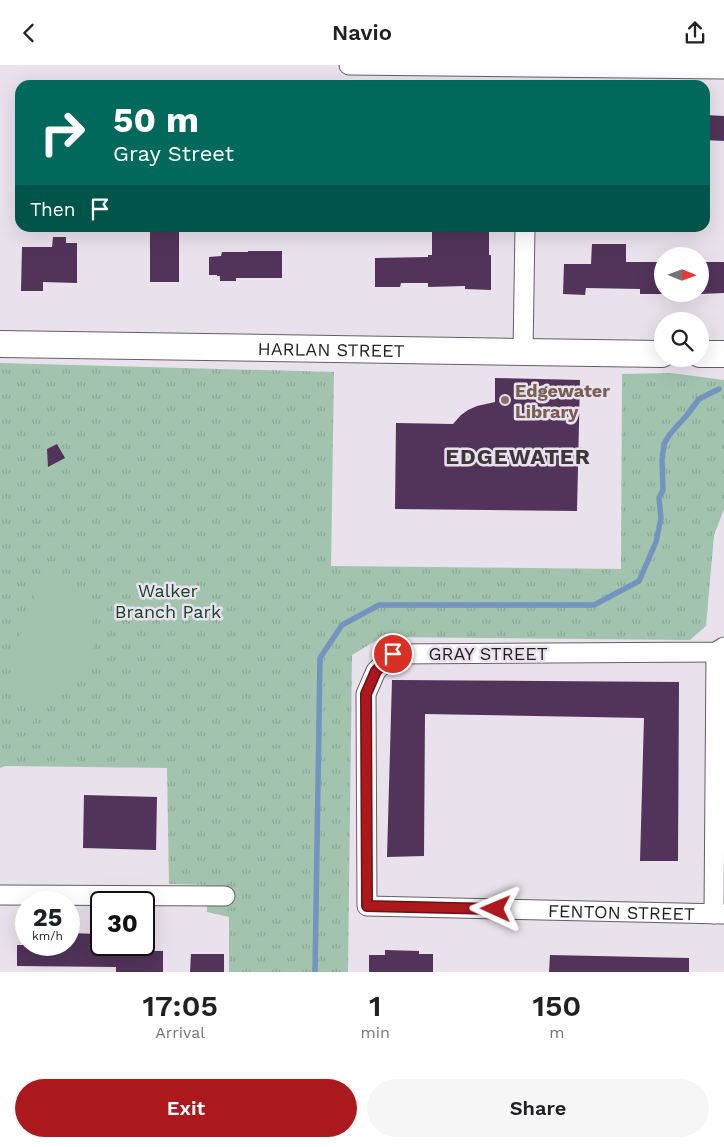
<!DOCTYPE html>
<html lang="en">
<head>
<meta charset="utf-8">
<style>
  :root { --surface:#fff; --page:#f6f6f6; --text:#202124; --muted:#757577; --accent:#ac191d }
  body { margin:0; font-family:"Work Sans",sans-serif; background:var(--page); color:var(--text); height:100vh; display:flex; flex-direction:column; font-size:19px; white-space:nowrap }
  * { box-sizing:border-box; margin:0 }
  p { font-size:16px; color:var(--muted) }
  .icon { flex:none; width:28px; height:28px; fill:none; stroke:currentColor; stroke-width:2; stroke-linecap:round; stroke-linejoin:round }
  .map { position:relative; height:907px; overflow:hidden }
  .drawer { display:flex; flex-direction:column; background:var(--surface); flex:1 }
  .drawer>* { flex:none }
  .banner { position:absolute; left:15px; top:15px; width:695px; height:152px; border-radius:15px; box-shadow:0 5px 20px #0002; background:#00695c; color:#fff; overflow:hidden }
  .needle { width:32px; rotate:91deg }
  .buttons { position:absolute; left:654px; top:182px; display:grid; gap:10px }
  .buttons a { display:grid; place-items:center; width:55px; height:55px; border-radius:50%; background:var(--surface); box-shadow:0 5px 20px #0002; font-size:25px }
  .speed { position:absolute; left:15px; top:826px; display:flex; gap:10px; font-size:25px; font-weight:700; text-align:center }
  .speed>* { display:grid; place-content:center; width:65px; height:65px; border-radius:50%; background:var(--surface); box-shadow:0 5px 20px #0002; line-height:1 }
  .speed small { font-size:12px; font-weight:400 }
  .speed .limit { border:2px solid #111; border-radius:8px; background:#fff; color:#111 }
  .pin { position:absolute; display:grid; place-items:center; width:42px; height:42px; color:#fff; margin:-21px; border:2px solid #fff; border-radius:50%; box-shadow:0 1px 5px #0007 }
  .me { position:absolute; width:55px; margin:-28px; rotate:271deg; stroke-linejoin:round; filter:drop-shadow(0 0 4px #0008) }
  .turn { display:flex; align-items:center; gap:18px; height:105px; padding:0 15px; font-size:22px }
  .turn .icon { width:65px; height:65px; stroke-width:2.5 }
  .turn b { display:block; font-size:35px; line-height:42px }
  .then { display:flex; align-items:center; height:48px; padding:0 15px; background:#0003; gap:10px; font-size:19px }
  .eta { display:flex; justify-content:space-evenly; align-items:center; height:85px; text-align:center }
  .eta b { font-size:30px; font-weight:600; line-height:35px }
  .button { display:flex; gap:10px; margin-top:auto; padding:10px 15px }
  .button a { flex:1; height:58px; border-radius:30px; background:var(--accent); color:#fff; font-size:20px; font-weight:600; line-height:58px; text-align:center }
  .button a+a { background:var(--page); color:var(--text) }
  header { display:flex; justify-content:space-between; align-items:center; height:65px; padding:0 15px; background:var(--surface); font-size:22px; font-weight:600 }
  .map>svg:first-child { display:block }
</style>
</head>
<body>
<header><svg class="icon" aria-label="back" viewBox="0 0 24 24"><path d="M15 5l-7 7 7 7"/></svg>Navio<svg class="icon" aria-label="share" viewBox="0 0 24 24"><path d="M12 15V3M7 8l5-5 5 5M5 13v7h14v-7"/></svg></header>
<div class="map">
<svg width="724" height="907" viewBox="0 0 724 907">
  <defs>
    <pattern id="grass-tufts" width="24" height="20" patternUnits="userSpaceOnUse" patternTransform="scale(1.25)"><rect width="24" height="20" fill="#a2c4af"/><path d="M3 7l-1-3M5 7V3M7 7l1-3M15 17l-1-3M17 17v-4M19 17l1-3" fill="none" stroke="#8ba896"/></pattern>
  </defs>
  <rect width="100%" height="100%" fill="#e9e1eb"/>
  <path fill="url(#grass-tufts)" d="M0,298L334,307L331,501L621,504L622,309L671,308L724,315V444L714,470L706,561L690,575L382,572L352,590L348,907H229V852L207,847V820L169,819L167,703L5,701L0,703Z"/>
  <path fill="#a2c4af" d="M60,515L73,522L84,534L91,550L97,575L84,603L72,619L54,638L37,647L27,669L20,666L24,661L30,646C22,640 25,633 21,626C18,620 13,615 12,608C12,599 15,590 18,581C23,557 29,537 44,517Z"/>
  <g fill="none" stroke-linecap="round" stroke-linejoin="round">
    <path stroke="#7494c0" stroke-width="5.5" d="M315,907L320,593L342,560L379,540H594L639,516L656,477L661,453L659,433L663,425L662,395L664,379L670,369L687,350L699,334L719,324"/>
  </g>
  <g fill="#52335a">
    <path d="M705,50L724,51V76L705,75Z"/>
    <rect x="150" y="162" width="29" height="55"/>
    <path d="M432,162H489V190H491V225L465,224V221L428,222V218H401L400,222H375V193L428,192V190H432Z"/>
    <path d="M53,172H66V178H77V218L43,217V226H21L22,182H52Z"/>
    <path d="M592,179H626V197H662V229H640V224L586,223L585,230L563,229L564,199H591Z"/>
    <path d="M248,186H282V213H236V216H220V211H217V210H209V192L221,191L222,187H248Z"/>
    <path d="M700,197H724V228L700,229Z"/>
    <path d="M495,313L580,315L577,446L395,444L396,358L453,359L461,350L468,345L477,341L495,337Z"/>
    <path d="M57,379L65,393L48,402L47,384Z"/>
    <path d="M392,615L679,617L678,796H640L644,653L425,649L424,791L387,792Z"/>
    <path d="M84,730L157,732L156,785L83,783Z"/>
    <path d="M69,868L98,869L97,885L163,886V907H116V902L17,901V880H69Z"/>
    <path d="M385,885L419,886V889H433V907H369V890H385Z"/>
    <path d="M191,889H224V907H190Z"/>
    <path d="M550,890L689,893V907H549Z"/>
  </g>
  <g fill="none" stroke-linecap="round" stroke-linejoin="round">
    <defs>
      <g id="street">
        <path d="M349,0L724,4"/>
        <path d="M523,288L525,162"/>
        <path id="s1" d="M724,582L716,587L393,589L376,606L366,629L367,841L724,849"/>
        <path d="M0,830L225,831"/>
        <path d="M714,849L716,587"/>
      </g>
      <g id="secondary">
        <path id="s2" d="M0,279L662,289"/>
        <path d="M700,289H724"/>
      </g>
    </defs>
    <use href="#street" stroke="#655e67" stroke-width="21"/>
    <use href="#secondary" stroke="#655e67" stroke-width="28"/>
    <use href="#street" stroke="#fff" stroke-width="19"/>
    <use href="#secondary" stroke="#fff" stroke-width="26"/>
  </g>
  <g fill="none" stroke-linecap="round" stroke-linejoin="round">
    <defs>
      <path id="route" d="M393,589L376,606L366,629L367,841L496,844"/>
    </defs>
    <use href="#route" stroke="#701013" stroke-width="12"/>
    <use href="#route" stroke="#ac191d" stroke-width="9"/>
  </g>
  <circle fill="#8d6e63" stroke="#e9e1eb" stroke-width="2" cx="505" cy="335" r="5"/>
  <g text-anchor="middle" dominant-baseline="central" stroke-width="5" stroke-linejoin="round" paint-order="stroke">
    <g font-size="18" fill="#221f23" stroke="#e9e1eb">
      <text stroke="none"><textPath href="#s2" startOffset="331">HARLAN STREET</textPath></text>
      <text x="488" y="588">GRAY STREET</text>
      <text stroke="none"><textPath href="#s1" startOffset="848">FENTON STREET</textPath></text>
    </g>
    <g font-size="18" font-weight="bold" fill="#785e54" stroke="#e9e1eb" text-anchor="start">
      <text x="515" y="325">Edgewater<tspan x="515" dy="21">Library</tspan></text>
    </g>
    <g font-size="18" fill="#15422b" stroke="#e9e1eb">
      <text x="168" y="525">Walker<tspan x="168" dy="21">Branch Park</tspan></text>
    </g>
    <g font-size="22" font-weight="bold" letter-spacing="1" fill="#3b353c" stroke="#e9e1eb">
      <text x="518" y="391">EDGEWATER</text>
    </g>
  </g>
</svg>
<div class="buttons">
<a><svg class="needle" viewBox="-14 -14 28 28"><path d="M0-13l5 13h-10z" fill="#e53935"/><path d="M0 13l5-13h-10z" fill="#757577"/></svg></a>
<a><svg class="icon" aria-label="search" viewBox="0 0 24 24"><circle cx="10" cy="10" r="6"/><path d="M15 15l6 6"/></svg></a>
</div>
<div class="speed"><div>25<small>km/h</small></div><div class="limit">30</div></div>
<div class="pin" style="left:393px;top:589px;background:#d93025"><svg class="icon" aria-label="arrive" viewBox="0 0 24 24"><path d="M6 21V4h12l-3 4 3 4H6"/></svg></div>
<svg class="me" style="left:496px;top:844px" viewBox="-20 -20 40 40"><path d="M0-17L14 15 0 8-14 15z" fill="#ac191d" stroke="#fff" stroke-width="4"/></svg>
<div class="banner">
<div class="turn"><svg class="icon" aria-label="right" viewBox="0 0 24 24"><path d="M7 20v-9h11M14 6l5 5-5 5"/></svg><div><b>50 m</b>Gray Street</div></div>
<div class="then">Then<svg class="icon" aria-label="arrive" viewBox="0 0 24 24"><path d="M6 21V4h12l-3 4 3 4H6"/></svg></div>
</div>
</div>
<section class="drawer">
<div class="eta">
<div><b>17:05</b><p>Arrival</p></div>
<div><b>1</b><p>min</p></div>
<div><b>150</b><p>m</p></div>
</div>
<div class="button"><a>Exit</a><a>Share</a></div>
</section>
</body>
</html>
